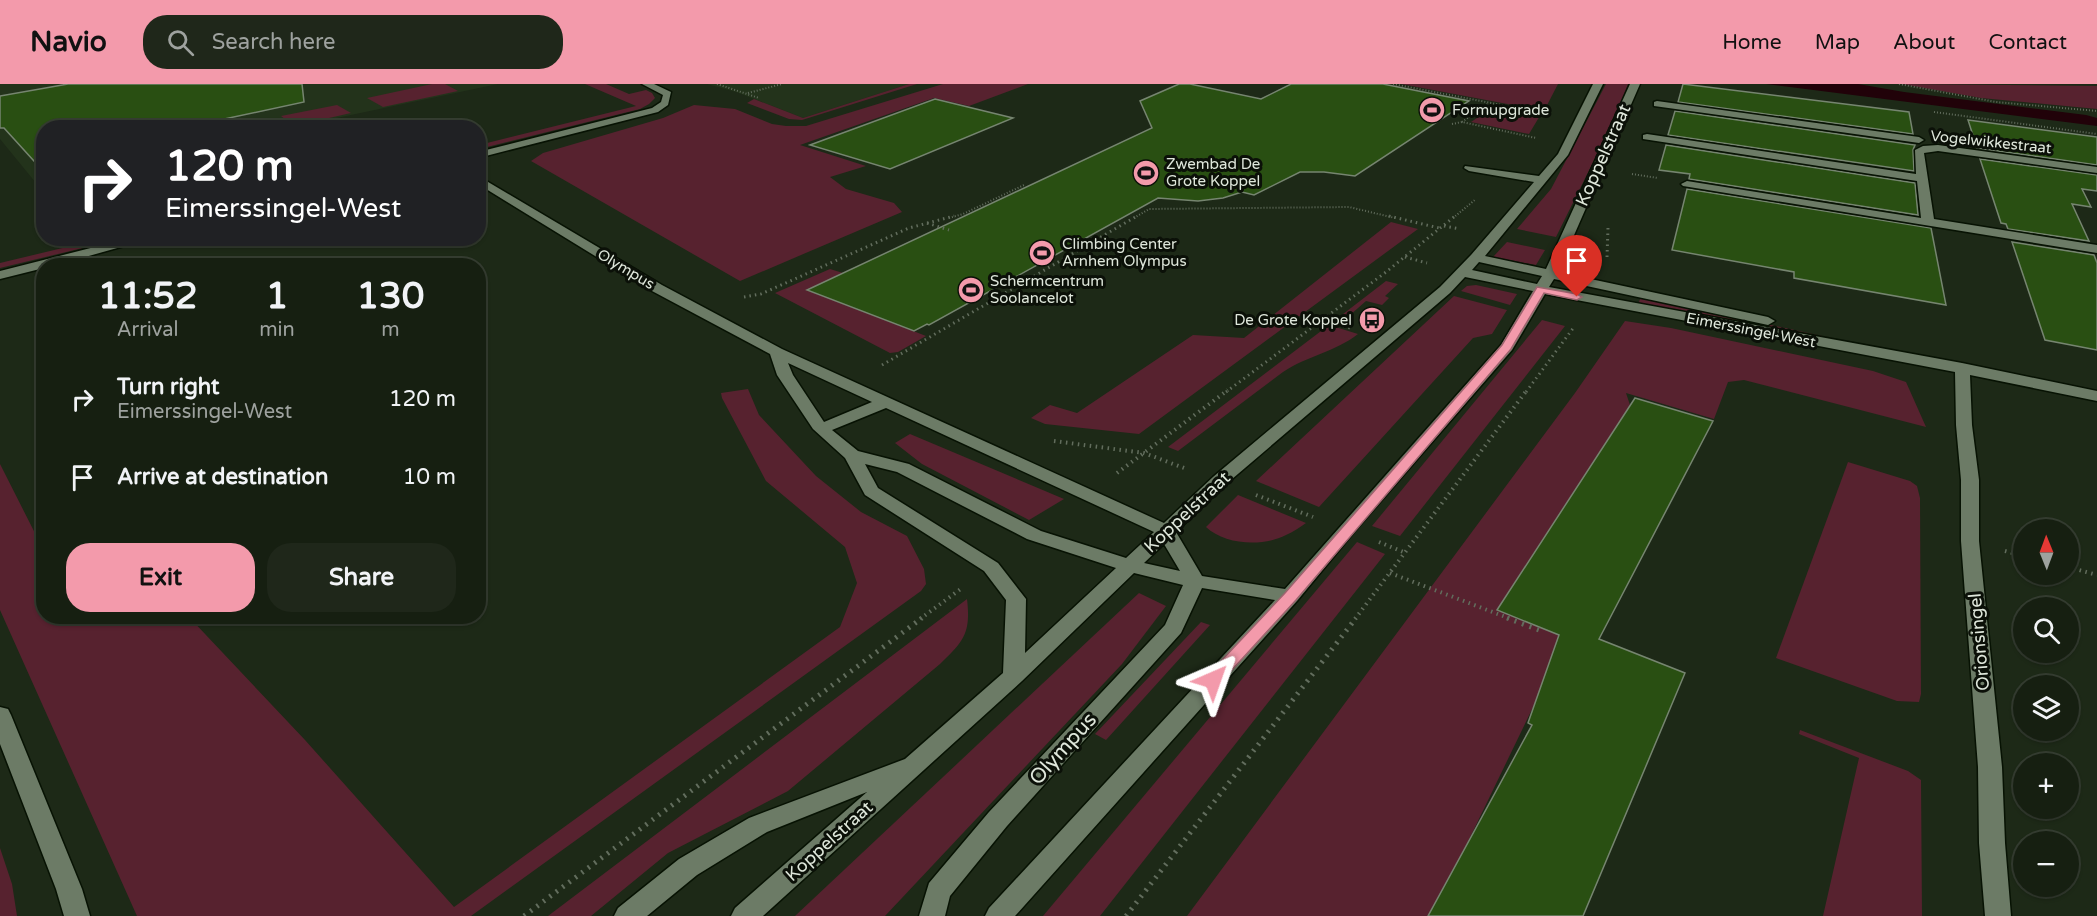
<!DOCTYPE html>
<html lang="en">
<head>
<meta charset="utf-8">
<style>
  :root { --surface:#161f11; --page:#1f271a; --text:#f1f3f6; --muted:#9ea29f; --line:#353d31; --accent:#f39aab }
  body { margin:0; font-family:"Varela Round",sans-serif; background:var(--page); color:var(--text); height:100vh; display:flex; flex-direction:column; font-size:22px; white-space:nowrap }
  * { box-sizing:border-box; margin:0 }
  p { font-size:20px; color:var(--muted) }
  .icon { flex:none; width:33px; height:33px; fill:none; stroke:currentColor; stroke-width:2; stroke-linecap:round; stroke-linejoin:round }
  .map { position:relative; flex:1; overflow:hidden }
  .details { position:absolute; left:36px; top:174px; width:450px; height:366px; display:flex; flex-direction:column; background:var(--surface); border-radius:24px; box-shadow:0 2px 4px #0004,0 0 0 2px var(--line) }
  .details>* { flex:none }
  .hud { position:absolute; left:36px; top:36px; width:450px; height:126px; border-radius:24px; box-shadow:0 2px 4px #0004,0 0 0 2px var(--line); background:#202124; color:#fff; overflow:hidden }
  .needle { width:39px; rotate:359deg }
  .buttons { position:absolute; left:2013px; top:435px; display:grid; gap:12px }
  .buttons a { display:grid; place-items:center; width:66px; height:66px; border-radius:50%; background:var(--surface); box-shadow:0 2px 4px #0004,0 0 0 2px var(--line); font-size:30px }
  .pin { position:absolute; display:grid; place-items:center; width:51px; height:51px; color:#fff; margin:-62px -26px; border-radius:50% 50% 50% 0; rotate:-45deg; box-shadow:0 0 6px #0007 }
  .pin .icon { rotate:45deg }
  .me { position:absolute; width:66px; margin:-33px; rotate:43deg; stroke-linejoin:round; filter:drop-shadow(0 0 4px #0008) }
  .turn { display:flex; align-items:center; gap:21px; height:126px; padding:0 30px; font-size:27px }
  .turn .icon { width:78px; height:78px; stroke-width:2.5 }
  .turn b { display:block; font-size:42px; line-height:51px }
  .eta { display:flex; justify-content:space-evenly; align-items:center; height:102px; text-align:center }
  .eta b { font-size:36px; font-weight:700; line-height:42px }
  .primary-button { display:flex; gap:12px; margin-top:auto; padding:12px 30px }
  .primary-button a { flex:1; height:69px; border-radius:24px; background:var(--accent); color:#111; font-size:24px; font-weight:700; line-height:69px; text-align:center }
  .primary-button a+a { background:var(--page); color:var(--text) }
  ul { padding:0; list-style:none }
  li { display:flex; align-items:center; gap:18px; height:78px; padding:0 30px }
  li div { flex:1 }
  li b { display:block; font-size:22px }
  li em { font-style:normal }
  header { display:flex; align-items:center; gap:36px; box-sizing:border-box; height:84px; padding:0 30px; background:var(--accent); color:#111 }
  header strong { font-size:28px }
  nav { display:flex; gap:33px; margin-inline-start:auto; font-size:21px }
  .search { width:420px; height:54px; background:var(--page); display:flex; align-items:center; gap:15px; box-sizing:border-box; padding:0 21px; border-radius:24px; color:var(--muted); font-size:22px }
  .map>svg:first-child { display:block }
</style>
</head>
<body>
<header>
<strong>Navio</strong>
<div class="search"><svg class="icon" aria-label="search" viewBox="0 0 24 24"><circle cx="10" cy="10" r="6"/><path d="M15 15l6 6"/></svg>Search here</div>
<nav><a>Home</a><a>Map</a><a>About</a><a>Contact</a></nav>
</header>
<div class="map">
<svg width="2097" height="832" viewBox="0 0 2097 832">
  <rect width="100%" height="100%" fill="#1d2917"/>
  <g fill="#23331b">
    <path d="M0,0H498L294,43L44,44L43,97L36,99L0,55Z"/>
    <path d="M707,0H909L803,34L736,8Z"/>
  </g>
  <g fill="#57222f">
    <path d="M432,0H445L458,7L383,23L367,14Z"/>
    <path d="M585,0H606L629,10L646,6L652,9L655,14L649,20L640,25L479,65V61L636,22Z"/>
    <path d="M909,0H917L802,36L789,35L747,19L754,15L803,34Z"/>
    <path d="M943,0H1028L969,22L934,14L800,61L866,82L830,93L846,105L894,119L902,128L740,197L531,77L543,69L663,34L694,21L735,25L772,40L786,42H806Z"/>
    <path d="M1401,0H1558L1544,27Z"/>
    <path d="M1606,0H1628L1613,38L1556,153L1517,145L1551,105Z"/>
    <path d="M1902,0L2097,2V25L1981,14Z"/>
    <path d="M337,21L351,29L294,42L281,32Z"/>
    <path d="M1495,22L1541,30L1529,50L1471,38Z"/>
    <path d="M1391,138L1418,145L1139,350L1045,340L1031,334L1050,321L1077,329L1193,251L1244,254Z"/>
    <path d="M100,155H120L0,184V179Z"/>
    <path d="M1507,158L1545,166L1536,181L1493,173Z"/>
    <path d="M830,185L843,189L809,206L926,252L898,268L890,269L775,209Z"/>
    <path d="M1386,197L1398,200L1385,212L1389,214L1382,221L1366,217L1341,239L1334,237Z"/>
    <path d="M1476,201L1517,210L1510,221L1461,207L1467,202Z"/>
    <path d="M1454,212L1507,226L1492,250L1473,254L1319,423L1256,397Z"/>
    <path d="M1641,213L1878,264L1638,220Z"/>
    <path d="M1542,236L1565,242L1400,452L1372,442Z"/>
    <path d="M1625,237L1671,244L1873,287L1906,298L1926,343L1744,296L1728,298L1714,335L1626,309L1630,321L1508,524L1567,553L1432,832H1187L1575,309Z"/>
    <path d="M1329,241L1358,250C1335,268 1307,272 1283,288L1178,367L1168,363Z"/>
    <path d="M748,305L759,331L816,392L861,428L907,452L924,485L926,500L921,507L471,832H137L0,526V380L42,463H43L44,532L189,533L305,656L454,823L840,543L857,499L845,463L766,397L722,314L721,309Z"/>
    <path d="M910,350L1064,415L1029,436L922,380L895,359Z"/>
    <path d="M1848,378L1910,397L1917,402L1920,414L1921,610L1919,618L1897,617L1776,574Z"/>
    <path d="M1238,411L1306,439C1300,443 1293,448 1286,451C1263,463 1225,461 1206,443Z"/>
    <path d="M1357,458L1385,470L1100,832H1043Z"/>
    <path d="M1139,509L1166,522L1122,580L885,832H795Z"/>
    <path d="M967,515C971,549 964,557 940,580L788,707L668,769L591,832H548Z"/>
    <path d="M1201,538L1210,541L1106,656L1095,650Z"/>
    <path d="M1800,646L1908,687L1921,696L1922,832H1823L1859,674L1799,650Z"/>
    <path d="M0,764L12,800L17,832H0Z"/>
  </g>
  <path fill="#210209" d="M1766,0H1858L1904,8L2086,31L2097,34V42Z"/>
  <g fill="#294f12" stroke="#768570" stroke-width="1.5">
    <path d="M68,0H302L304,18L182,44H44V88L4,44H0V12Z"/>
    <path d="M1179,0H1190L1261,15L1291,0H1383L1469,17L1355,92L1324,88H1300L1254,111L1242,108L1223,114L1198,117L1158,114L929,241L927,240L914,247L807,206L1152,44L1140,17Z"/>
    <path d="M1683,0L1909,28L1913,50L1678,18Z"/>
    <path d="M935,15L1013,34L890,85L810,61Z"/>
    <path d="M1675,27L1915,61L1913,66L1914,87L1668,51Z"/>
    <path d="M1968,36L2097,53V81L1977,64Z"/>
    <path d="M1666,61L1915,99L1918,131L1689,95L1690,90L1659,86Z"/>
    <path d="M1980,75L2097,91V107L2082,105L2091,123L2072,120L2089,157L2008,145L2006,140L2001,139Z"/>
    <path d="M1687,105L1931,144L1946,221L1794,194V188L1672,166Z"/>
    <path d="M2012,158L2094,171L2097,179V266L2045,256Z"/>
    <path d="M1635,314L1713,337L1599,555L1685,589L1583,832H1428L1532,641L1528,639L1559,551L1497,526Z"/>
  </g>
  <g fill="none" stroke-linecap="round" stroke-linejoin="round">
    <defs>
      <g id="minor">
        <path d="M642,0H654L671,8L668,21L658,28L478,74V68L652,24L661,18L663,11Z"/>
        <path d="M1593,0H1603L1568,71L1485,172L1546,185L1630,0H1640L1558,188L1768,233L1775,237L1768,241L1554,195L1549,203L1962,279L2097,307V317L1970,291L1972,341L1979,396V457L2002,683L2005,759L2011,832H1985L1979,759L1978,683L1961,457V396L1956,341L1955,288L1545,210L1512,266L1353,449L1297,517L1015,832H985L989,824L1275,516L1202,504L1181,549L1007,742L950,812L945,832H919L929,799L989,728L1165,541L1183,501L1134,489L1022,597L763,832H731L735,824L867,708L767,748L697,791L647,832H614L618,824L679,775L749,734L905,675L1003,589L1006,516L984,487L865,411L845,374L813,345L777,291L770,270L652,207L478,100V92L662,201L782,265L1164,439L1213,393L1440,203L1471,171L1534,98L1469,87L1464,84L1465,82L1539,92L1558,70ZM1479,178L1542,192L1537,200L1472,186ZM1465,193L1533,207L1501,261L1285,505L1202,492L1176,448L1225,401L1450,209ZM788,279L872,318L824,338L793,291ZM886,324L1154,448L1126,474L1041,447L909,380L858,367L832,346ZM865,380L897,388L1027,455L1116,484L1025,569L1026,515L998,479L878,404ZM1164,460L1180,487L1144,479Z"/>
        <path d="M1657,17L1919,53L1924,56L1919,59L1654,22V18Z"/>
        <path d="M1647,50L1916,90L1915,66L1923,62L1938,61L2097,83V89L1938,67L1924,69L1934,135L2097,161V169L1683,102L1681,100L1687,97L1921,134L1917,97L1643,55V51Z"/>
        <path d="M130,154H153L53,182H44V184L0,195V187Z"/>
        <path d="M0,623L8,625L11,631L82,805L90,832H64L56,805L0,660Z"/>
      </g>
    </defs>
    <use href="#minor" stroke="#071203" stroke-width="3"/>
    <g stroke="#626d5d" stroke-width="2" stroke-dasharray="1 2" stroke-linecap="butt">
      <path d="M717,0L759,14"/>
      <path d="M1393,0L1548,30"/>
      <path d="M1899,0L1996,18L2097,27"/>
      <path d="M748,9L782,0"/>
      <path d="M1934,28L2097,50"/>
      <path d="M1462,38L1489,19"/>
      <path d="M1452,40L1462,38L1536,54"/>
      <path d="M1632,90L1658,94"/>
      <path d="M949,134L963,130L1024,101"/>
      <path d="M1134,134L1149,125L1349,123L1395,134"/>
      <path d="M1453,134L1476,115"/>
    </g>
    <g stroke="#626d5d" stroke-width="3" stroke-dasharray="1.5 4" stroke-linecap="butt">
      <path d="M1389,132L1439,144"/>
      <path d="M927,139L949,146"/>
      <path d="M1444,142L1460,145"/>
      <path d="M1405,173L1427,179"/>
      <path d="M1607,173L1608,144"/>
      <path d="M744,213L761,210L909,144L954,132"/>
      <path d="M1322,236L1350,244"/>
      <path d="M882,281L1137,132"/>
      <path d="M1226,308L1386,188L1455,132"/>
      <path d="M1526,308L1574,243"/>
    </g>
    <g stroke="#626d5d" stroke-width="4" stroke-dasharray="1.5 4.5" stroke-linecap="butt">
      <path d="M1054,357L1144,369L1184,384"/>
      <path d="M1117,389L1228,306"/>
      <path d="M1256,411L1313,433"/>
      <path d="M1379,458L1406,469"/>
      <path d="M2005,467L2024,472"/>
      <path d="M2068,483L2097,491"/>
      <path d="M1390,489L1511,535"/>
      <path d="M920,535L962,504"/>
      <path d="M1355,535L1527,306"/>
    </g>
    <g stroke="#626d5d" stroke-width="5" stroke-dasharray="2 6" stroke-linecap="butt">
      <path d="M1507,534L1539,546"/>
      <path d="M524,832L922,534"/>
      <path d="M1126,832L1356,534"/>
    </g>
    <use href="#minor" fill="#6c7b66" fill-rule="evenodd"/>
  </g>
  <path fill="#f39aab" stroke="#9e646f" stroke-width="1.5" d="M1537,203L1577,210L1582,213L1577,216L1544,209L1511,265L1296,516L1219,600H1207L1205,596L1207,592L1285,509L1502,261Z"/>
  <defs>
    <symbol id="stadium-disc" viewBox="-11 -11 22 22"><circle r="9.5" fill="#f39aab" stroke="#0b1008"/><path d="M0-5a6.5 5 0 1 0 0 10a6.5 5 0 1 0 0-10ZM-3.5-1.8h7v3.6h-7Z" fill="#111"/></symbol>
    <symbol id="bus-disc" viewBox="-11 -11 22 22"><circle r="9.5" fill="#f39aab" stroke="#0b1008"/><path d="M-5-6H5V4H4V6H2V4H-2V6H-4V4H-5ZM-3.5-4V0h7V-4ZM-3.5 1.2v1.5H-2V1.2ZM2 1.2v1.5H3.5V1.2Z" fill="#111"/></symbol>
  </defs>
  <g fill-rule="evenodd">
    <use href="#stadium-disc" x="1417" y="11" width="30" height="30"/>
    <use href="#stadium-disc" x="1131" y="74" width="30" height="30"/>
    <use href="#stadium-disc" x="1027" y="154" width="30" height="30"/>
    <use href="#stadium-disc" x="956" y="191" width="30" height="30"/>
    <use href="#bus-disc" x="1357" y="221" width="30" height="30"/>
  </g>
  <g text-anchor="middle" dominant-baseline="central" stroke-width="6" stroke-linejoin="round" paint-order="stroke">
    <g font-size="15" fill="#dfe7db" stroke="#0b1008" text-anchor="start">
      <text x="1452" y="26">Formupgrade</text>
      <text x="1166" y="80">Zwembad De<tspan x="1166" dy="17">Grote Koppel</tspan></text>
      <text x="1062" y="160">Climbing Center<tspan x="1062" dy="17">Arnhem Olympus</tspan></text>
      <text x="990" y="197">Schermcentrum<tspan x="990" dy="17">Soolancelot</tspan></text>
      <text x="1352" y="236" text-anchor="end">De Grote Koppel</text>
    </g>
    <g font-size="15" fill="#dfe7db" stroke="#0b1008">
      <text transform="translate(1991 58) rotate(6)">Vogelwikkestraat</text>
      <text transform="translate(626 185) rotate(31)">Olympus</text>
      <text transform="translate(1751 246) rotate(11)">Eimerssingel-West</text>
    </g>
    <g font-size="18" fill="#dfe7db" stroke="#0b1008">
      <text transform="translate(1603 71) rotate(-66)">Koppelstraat</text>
      <text transform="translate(1187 428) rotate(-43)">Koppelstraat</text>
      <text transform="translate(1979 558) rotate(-95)">Orionsingel</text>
      <text transform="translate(829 757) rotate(-42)">Koppelstraat</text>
    </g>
    <g font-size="21" fill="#dfe7db" stroke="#0b1008">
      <text transform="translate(1063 665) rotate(-48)">Olympus</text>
    </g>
  </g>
</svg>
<div class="buttons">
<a><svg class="needle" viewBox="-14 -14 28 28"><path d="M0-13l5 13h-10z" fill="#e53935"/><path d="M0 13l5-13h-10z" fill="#9ea29f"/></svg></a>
<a><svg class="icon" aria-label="search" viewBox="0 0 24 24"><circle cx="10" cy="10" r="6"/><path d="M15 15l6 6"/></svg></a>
<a><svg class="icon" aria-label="layers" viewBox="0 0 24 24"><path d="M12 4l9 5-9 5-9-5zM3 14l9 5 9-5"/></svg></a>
<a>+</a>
<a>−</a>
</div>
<div class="pin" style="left:1577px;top:213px;background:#d93025"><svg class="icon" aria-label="arrive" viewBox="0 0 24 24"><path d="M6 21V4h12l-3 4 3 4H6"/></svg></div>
<svg class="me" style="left:1213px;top:596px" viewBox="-20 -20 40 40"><path d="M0-17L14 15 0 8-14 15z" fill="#f39aab" stroke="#fff" stroke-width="4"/></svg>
<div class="hud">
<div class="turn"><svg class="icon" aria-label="right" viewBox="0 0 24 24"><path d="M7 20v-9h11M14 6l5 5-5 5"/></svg><div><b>120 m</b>Eimerssingel-West</div></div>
</div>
<section class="details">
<div class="eta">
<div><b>11:52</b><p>Arrival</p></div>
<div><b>1</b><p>min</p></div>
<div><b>130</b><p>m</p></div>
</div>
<ul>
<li><svg class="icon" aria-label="right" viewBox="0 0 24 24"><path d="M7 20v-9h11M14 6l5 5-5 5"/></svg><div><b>Turn right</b><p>Eimerssingel-West</p></div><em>120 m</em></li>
<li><svg class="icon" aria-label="arrive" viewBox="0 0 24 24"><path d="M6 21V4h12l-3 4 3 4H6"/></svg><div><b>Arrive at destination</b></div><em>10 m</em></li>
</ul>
<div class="primary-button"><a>Exit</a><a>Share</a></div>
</section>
</div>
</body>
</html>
